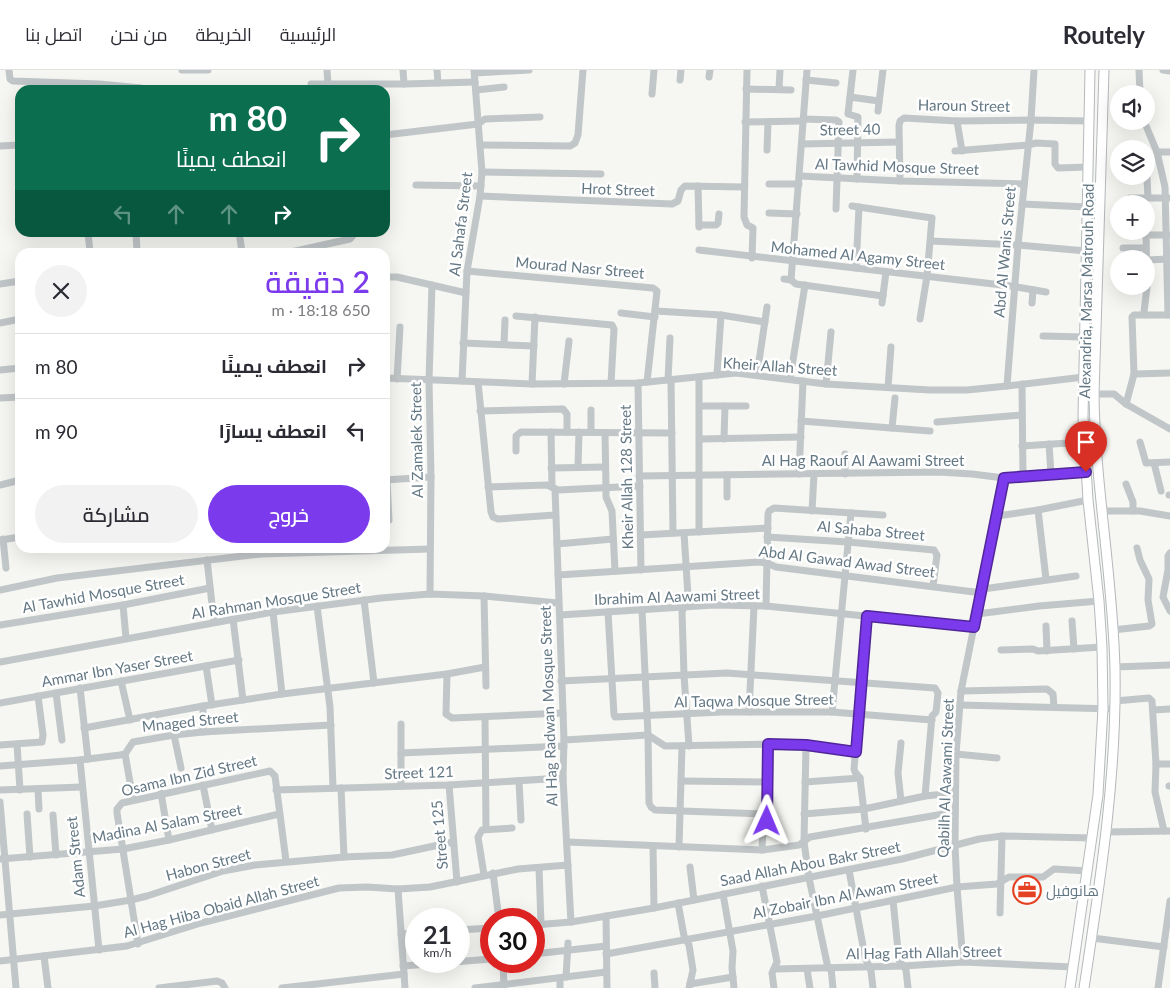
<!DOCTYPE html>
<html lang="ar">
<head>
<meta charset="utf-8">
<style>
  :root { --surface:#fff; --page:#f2f2f3; --text:#2b2b33; --muted:#7c7c81; --line:#e1e1e2; --accent:#7c3aed }
  body { margin:0; font-family:Lato,Cairo,sans-serif; background:var(--page); color:var(--text); direction:rtl; height:100vh; display:flex; flex-direction:column; font-size:19px; white-space:nowrap }
  * { box-sizing:border-box; margin:0 }
  p { font-size:16px; color:var(--muted) }
  .icon { flex:none; width:28px; height:28px; fill:none; stroke:currentColor; stroke-width:2; stroke-linecap:round; stroke-linejoin:round }
  .map { position:relative; flex:1; overflow:hidden; direction:ltr }
  .side { position:absolute; left:15px; top:178px; width:375px; height:305px; display:flex; flex-direction:column; background:var(--surface); border-radius:15px; box-shadow:0 5px 20px #0002; direction:rtl }
  .side>* { flex:none }
  .hud { position:absolute; left:15px; top:15px; width:375px; height:152px; border-radius:15px; box-shadow:0 5px 20px #0002; direction:rtl; background:#0b6e4f; color:#fff; overflow:hidden }
  .tools { position:absolute; left:1110px; top:15px; display:grid; gap:10px }
  .tools a { display:grid; place-items:center; width:45px; height:45px; border-radius:50%; background:var(--surface); box-shadow:0 5px 20px #0002; font-size:25px }
  .speed { position:absolute; left:405px; top:838px; display:flex; gap:10px; font-size:25px; font-weight:700; text-align:center }
  .speed>* { display:grid; place-content:center; width:65px; height:65px; border-radius:50%; background:var(--surface); box-shadow:0 5px 20px #0002; line-height:1 }
  .speed small { font-size:12px; font-weight:400 }
  .speed .limit { border:8px solid #d22; background:#fff; color:#111 }
  .pin { position:absolute; display:grid; place-items:center; width:42px; height:42px; color:#fff; margin:-51px -21px; border-radius:50% 50% 50% 0; rotate:-45deg; box-shadow:0 0 5px #0007 }
  .pin .icon { rotate:45deg }
  .me { position:absolute; width:55px; margin:-28px; rotate:1deg; stroke-linejoin:round; filter:drop-shadow(0 0 4px #0008) }
  .turn { display:flex; align-items:center; gap:18px; height:105px; padding:0 20px; font-size:22px }
  .turn .icon { width:65px; height:65px; stroke-width:2.5 }
  .turn b { display:block; font-size:35px; line-height:42px }
  .lanes { display:flex; align-items:center; height:48px; padding:0 20px; background:#0003; justify-content:center; gap:25px; direction:ltr }
  .lanes .off { opacity:.35 }
  .round { display:grid; place-items:center; flex:none; width:52px; height:52px; border-radius:26px; background:var(--page) }
  .head { display:flex; align-items:center; justify-content:space-between; height:85px; padding:0 20px }
  h1 { font-size:30px; font-weight:600; line-height:38px; color:var(--accent) }
  .primary-button { display:flex; gap:10px; margin-top:auto; padding:10px 20px }
  .primary-button a { flex:1; height:58px; border-radius:30px; background:var(--accent); color:#fff; font-size:20px; font-weight:600; line-height:58px; text-align:center }
  .primary-button a+a { background:var(--page); color:var(--text) }
  ul { padding:0; list-style:none }
  li { display:flex; align-items:center; gap:15px; height:65px; padding:0 20px; border-top:1px solid var(--line) }
  li div { flex:1 }
  li b { display:block; font-size:19px }
  li em { font-style:normal }
  header { display:flex; align-items:center; gap:30px; box-sizing:border-box; height:70px; padding:0 25px; background:var(--surface); border-bottom:1px solid var(--line) }
  header strong { font-size:24px }
  nav { display:flex; gap:28px; margin-inline-start:auto; font-size:18px }
  .map>svg:first-child { display:block }
</style>
</head>
<body>
<header>
<strong>Routely</strong>
<nav><a>الرئيسية</a><a>الخريطة</a><a>من نحن</a><a>اتصل بنا</a></nav>
</header>
<div class="map">
<svg width="1170" height="918" viewBox="0 0 1170 918">
  <rect width="100%" height="100%" fill="#f6f6f2"/>
  <g fill="none" stroke-linecap="round" stroke-linejoin="round">
    <defs>
      <g id="major">
        <path d="M1070,918L1098,725L1103,638L1102,577L1099,531L1088,430L1083,347L1090,0"/>
        <path d="M1084,918C1100,812 1117,706 1115,599C1113,507 1095,416 1094,324L1104,0"/>
      </g>
    </defs>
    <use href="#major" stroke="#b4b9bc" stroke-width="11"/>
    <g stroke="#c1c6c8" stroke-width="7">
      <path d="M9,0L10,9L13,11L99,14L141,18"/>
      <path d="M182,0H208"/>
      <path d="M327,0L328,14"/>
      <path d="M403,0L404,14"/>
      <path d="M437,0L438,13"/>
      <path d="M747,0L744,147L747,155L753,158L752,188"/>
      <path d="M807,0L791,210L796,214L883,226"/>
      <path d="M853,0L848,44L858,47L857,109"/>
      <path d="M1139,0L1140,24"/>
      <path d="M1163,0L1170,1"/>
      <path d="M475,3L529,0"/>
      <path d="M709,7L710,0"/>
      <path d="M680,10L681,0"/>
      <path d="M806,10L836,13"/>
      <path d="M311,14H404L475,12"/>
      <path d="M746,19L791,20"/>
      <path d="M779,19L780,0"/>
      <path d="M476,20L504,17"/>
      <path d="M652,24L654,0"/>
      <path d="M850,27L879,31"/>
      <path d="M878,41L883,0"/>
      <path d="M803,49L836,50L839,52L836,139"/>
      <path d="M957,51L962,81"/>
      <path d="M1144,51L1157,82L1165,117L1168,245"/>
      <path d="M745,52L803,51"/>
      <path d="M385,65L478,54L485,49L540,47"/>
      <path d="M802,74L898,72"/>
      <path d="M480,75L570,76L575,73L578,65L583,0"/>
      <path d="M0,76L20,75"/>
      <path d="M767,80L768,52"/>
      <path d="M955,81L1028,75L1036,73L1055,74V94L1058,98L1088,97"/>
      <path d="M1157,82H1170"/>
      <path d="M482,102L601,104"/>
      <path d="M800,106L900,111L1024,114"/>
      <path d="M1133,107L1147,108L1148,128"/>
      <path d="M900,111L899,56L900,51L904,48L957,51L1031,50L1088,51"/>
      <path d="M769,114H799"/>
      <path d="M416,115L481,116"/>
      <path d="M698,116L699,157"/>
      <path d="M480,126L672,134L678,131L681,120L685,116L744,117"/>
      <path d="M1130,128H1170"/>
      <path d="M1022,134L1087,137"/>
      <path d="M852,136L932,148L927,206L920,249"/>
      <path d="M769,143L797,144"/>
      <path d="M699,155H716L718,153L719,144"/>
      <path d="M1146,156L1147,140"/>
      <path d="M1146,161L1147,217L1144,242L1146,245H1170"/>
      <path d="M88,162L90,182"/>
      <path d="M136,162L137,182"/>
      <path d="M239,162L242,182"/>
      <path d="M1146,165H1170"/>
      <path d="M931,171L1018,175L1086,181"/>
      <path d="M1123,178H1146"/>
      <path d="M699,180L1011,216L1046,222"/>
      <path d="M291,182L350,169L356,162"/>
      <path d="M1146,190L1170,189"/>
      <path d="M856,198L859,137"/>
      <path d="M467,201L653,218L657,221L647,312"/>
      <path d="M385,207H397L466,223"/>
      <path d="M784,209L791,210"/>
      <path d="M0,214L20,211"/>
      <path d="M882,233L886,202"/>
      <path d="M1032,233L1033,220"/>
      <path d="M656,241L721,245L765,252"/>
      <path d="M621,243L655,247"/>
      <path d="M516,246L612,255L614,259L611,313"/>
      <path d="M0,253L20,249"/>
      <path d="M1043,266L1084,267"/>
      <path d="M463,273L534,276"/>
      <path d="M504,274L505,250"/>
      <path d="M0,300L20,298"/>
      <path d="M1134,304L1170,303"/>
      <path d="M717,305L721,245"/>
      <path d="M757,305L767,237"/>
      <path d="M385,308L532,314L638,313L736,303L826,314L930,320H967L1007,316L1084,307"/>
      <path d="M397,309L400,257"/>
      <path d="M790,309L805,215"/>
      <path d="M668,310L670,268"/>
      <path d="M671,310L673,463"/>
      <path d="M462,311L467,201L480,126L482,102L474,0"/>
      <path d="M478,312L491,442L493,447L498,449L555,445"/>
      <path d="M638,313L641,500"/>
      <path d="M532,314L535,247"/>
      <path d="M564,314L569,271"/>
      <path d="M826,314L831,262"/>
      <path d="M1022,314L1023,407"/>
      <path d="M1007,316L1018,175L1031,50L1034,0"/>
      <path d="M888,317L891,277"/>
      <path d="M1094,324H1114L1126,334L1170,359"/>
      <path d="M0,328L20,327"/>
      <path d="M1126,334L1134,304L1132,247L1134,245H1145"/>
      <path d="M700,336H746"/>
      <path d="M480,341L563,339L567,344V362"/>
      <path d="M801,351L930,361"/>
      <path d="M937,352L1022,345"/>
      <path d="M892,358L895,328"/>
      <path d="M551,362L552,417"/>
      <path d="M591,362V340"/>
      <path d="M605,363L606,418V427L612,441L615,501"/>
      <path d="M700,369L801,367"/>
      <path d="M724,369L725,336"/>
      <path d="M1140,372L1146,393L1170,392"/>
      <path d="M1049,374L1051,404"/>
      <path d="M1022,376L1084,372"/>
      <path d="M516,381V366L521,362L672,363"/>
      <path d="M845,384V404"/>
      <path d="M1154,393L1161,421"/>
      <path d="M578,397L579,362"/>
      <path d="M551,398L605,397"/>
      <path d="M799,404L803,311"/>
      <path d="M639,406L938,402L972,404L1004,408L1086,402"/>
      <path d="M385,410L431,407"/>
      <path d="M387,410L389,450"/>
      <path d="M1126,414L1133,432V441"/>
      <path d="M0,415L20,410"/>
      <path d="M488,417L547,415L558,420L640,416"/>
      <path d="M555,419L564,670L563,708L571,852"/>
      <path d="M1169,425H1170"/>
      <path d="M727,427V405"/>
      <path d="M1038,440L1046,509"/>
      <path d="M812,441L814,404"/>
      <path d="M1101,441H1140L1170,446"/>
      <path d="M997,446L1038,440L1088,430"/>
      <path d="M699,462V307"/>
      <path d="M684,463L688,526L682,542L684,605L689,676"/>
      <path d="M641,465L768,458"/>
      <path d="M767,467L848,472L934,480L937,485L933,516"/>
      <path d="M3,469L6,498"/>
      <path d="M1,470L20,467"/>
      <path d="M557,474L613,469"/>
      <path d="M1170,483L1168,486V500L1163,527L1170,541"/>
      <path d="M207,490L214,552"/>
      <path d="M558,505L759,492L767,493L776,497L982,523"/>
      <path d="M983,519L1076,506"/>
      <path d="M0,520L57,508L261,484L430,479"/>
      <path d="M430,524L431,407L429,310L432,215"/>
      <path d="M484,526L486,616"/>
      <path d="M364,530L374,613"/>
      <path d="M123,535L126,568"/>
      <path d="M317,536L330,637L333,718"/>
      <path d="M766,536L768,444L769,441L774,438L883,445"/>
      <path d="M642,540L648,665L649,733L651,737L655,740L767,744"/>
      <path d="M273,542L282,624"/>
      <path d="M608,542L614,645L615,647L722,642H832L932,650"/>
      <path d="M977,544L1039,536L1099,531"/>
      <path d="M560,545L714,535L766,536L974,557"/>
      <path d="M233,549L243,630"/>
      <path d="M1072,551L1074,579"/>
      <path d="M0,555L123,535L210,518"/>
      <path d="M1046,556L1047,581"/>
      <path d="M1113,560L1149,556L1152,554L1148,530L1149,509L1140,490L1137,478"/>
      <path d="M1001,580L1033,579L1038,581L1102,577"/>
      <path d="M0,592L273,542L381,528L430,524L484,526L558,533"/>
      <path d="M206,596L212,635"/>
      <path d="M1115,597L1170,595"/>
      <path d="M447,604L446,644L452,648L563,643"/>
      <path d="M121,611L130,650"/>
      <path d="M561,611L727,603L935,618L938,623L936,642L932,646L925,726"/>
      <path d="M80,618L88,689"/>
      <path d="M961,621L1047,619L1053,624L1054,637"/>
      <path d="M56,623L62,670"/>
      <path d="M1115,631L1149,628L1152,631L1156,694L1155,722L1164,761"/>
      <path d="M0,633L239,590"/>
      <path d="M960,635L1115,639"/>
      <path d="M203,636V662"/>
      <path d="M1153,640L1170,639"/>
      <path d="M749,642L754,536"/>
      <path d="M832,642L851,443"/>
      <path d="M485,647L486,759"/>
      <path d="M84,658L203,636L282,624L447,604L485,597"/>
      <path d="M174,665L181,698"/>
      <path d="M564,670L648,665L665,676L786,674L856,681"/>
      <path d="M901,673L898,703L901,731"/>
      <path d="M17,674L20,720"/>
      <path d="M0,675L42,672L43,665L38,626"/>
      <path d="M806,675L804,772L809,808L828,898"/>
      <path d="M401,683L564,676"/>
      <path d="M125,684L133,729"/>
      <path d="M956,684L997,688"/>
      <path d="M80,690L99,880"/>
      <path d="M1156,694H1170"/>
      <path d="M0,696L80,690L120,685L125,684L133,672L174,665L203,662L331,655"/>
      <path d="M519,711L521,750"/>
      <path d="M681,711L768,712"/>
      <path d="M805,712L860,708"/>
      <path d="M203,715L212,760"/>
      <path d="M449,715L457,812"/>
      <path d="M401,716V654"/>
      <path d="M1169,716H1170"/>
      <path d="M341,718L344,787"/>
      <path d="M38,719L39,739"/>
      <path d="M0,720L82,717"/>
      <path d="M276,720L449,715L563,708"/>
      <path d="M161,723L169,770"/>
      <path d="M0,732L16,918"/>
      <path d="M27,744L30,787"/>
      <path d="M804,744L864,739L925,726L955,723"/>
      <path d="M53,745L56,785"/>
      <path d="M866,759L860,708L855,702L854,699L867,546"/>
      <path d="M1106,762L1170,761"/>
      <path d="M567,772L762,780L799,775L810,767L955,742"/>
      <path d="M653,776L654,838"/>
      <path d="M679,777L682,676"/>
      <path d="M762,780L763,759L767,751L768,675"/>
      <path d="M0,789L123,779L169,770L279,744"/>
      <path d="M690,797L694,830"/>
      <path d="M539,798L541,854"/>
      <path d="M849,800L865,887L871,901L873,918"/>
      <path d="M493,803L499,849"/>
      <path d="M484,805L478,767L482,760L512,758"/>
      <path d="M762,816L777,892L772,903L774,918"/>
      <path d="M398,819L405,918"/>
      <path d="M723,824L733,881L732,898L734,918"/>
      <path d="M893,830L899,890L906,900L908,918"/>
      <path d="M678,833L684,866L689,875L693,900L689,918"/>
      <path d="M1000,843L1002,766"/>
      <path d="M0,845L94,836L131,830L147,826L223,801L255,795L344,787L392,785L453,772"/>
      <path d="M606,846L607,918"/>
      <path d="M534,855L571,852L654,838L902,789L979,769L1002,766L1092,768"/>
      <path d="M459,860L491,858"/>
      <path d="M401,864L416,863"/>
      <path d="M1092,868L1164,877"/>
      <path d="M138,874L117,743V739L122,733L270,701L275,706L286,791"/>
      <path d="M534,884L606,876"/>
      <path d="M606,884L817,846L957,817L997,814L1009,807H1043L1054,799L1088,801"/>
      <path d="M44,886L48,918"/>
      <path d="M0,891L127,876L201,853L339,818L367,817L398,819L430,817L518,799L568,795"/>
      <path d="M503,891L504,918"/>
      <path d="M963,892L957,817L955,775L956,684L961,621L1004,408"/>
      <path d="M403,896L491,889"/>
      <path d="M831,898L833,918"/>
      <path d="M775,899L904,896L963,892L1073,897"/>
      <path d="M807,899L810,918"/>
      <path d="M654,903L655,918"/>
      <path d="M566,907L568,873"/>
      <path d="M560,908V918"/>
      <path d="M690,914L733,907"/>
      <path d="M159,918L217,911L222,913L225,918"/>
      <path d="M282,918L404,904"/>
      <path d="M475,918L606,902"/>
      <path d="M1158,918L1170,831"/>
    </g>
    <use href="#major" stroke="#fff" stroke-width="9"/>
  </g>
  <g fill="none" stroke-linecap="round" stroke-linejoin="round">
    <defs>
      <path id="route" d="M767,751L768,674L806,675L856,682L867,546L974,557L1004,408L1086,402"/>
    </defs>
    <use href="#route" stroke="#51269a" stroke-width="12"/>
    <use href="#route" stroke="#7c3aed" stroke-width="9"/>
  </g>
  <defs>
    <symbol id="office-ring" viewBox="-11 -11 22 22"><circle r="9.5" fill="#fff" stroke="#e54223" stroke-width="1.5"/><path d="M-6-3h4V-5.5h4V-3h4V5H-6ZM-1-4.5V-3h2v-1.5ZM-6 0V1H6V0Z" fill="#e54223"/></symbol>
  </defs>
  <g fill-rule="evenodd">
    <use href="#office-ring" x="1011" y="804" width="32" height="32"/>
  </g>
  <g text-anchor="middle" dominant-baseline="central" stroke-width="5" stroke-linejoin="round" paint-order="stroke">
    <g font-size="15" fill="#647884" stroke="#fff">
      <text transform="translate(964 35) rotate(1)">Haroun Street</text>
      <text transform="translate(850 59) rotate(-1)">Street 40</text>
      <text transform="translate(897 96) rotate(2)">Al Tawhid Mosque Street</text>
      <text transform="translate(618 119) rotate(2)">Hrot Street</text>
      <text transform="translate(460 154) rotate(-83)">Al Sahafa Street</text>
      <text transform="translate(1004 182) rotate(-85)">Abd Al Wanis Street</text>
      <text transform="translate(858 185) rotate(6)">Mohamed Al Agamy Street</text>
      <text transform="translate(580 197) rotate(5)">Mourad Nasr Street</text>
      <text transform="translate(1086 221) rotate(-89)">Alexandria, Marsa Matrouh Road</text>
      <text transform="translate(780 296) rotate(4)">Kheir Allah Street</text>
      <text transform="translate(416 370) rotate(-91)">Al Zamalek Street</text>
      <text x="863" y="390">Al Hag Raouf Al Aawami Street</text>
      <text transform="translate(626 407) rotate(-91)">Kheir Allah 128 Street</text>
      <text transform="translate(871 460) rotate(5)">Al Sahaba Street</text>
      <text transform="translate(847 491) rotate(7)">Abd Al Gawad Awad Street</text>
      <text transform="translate(103 523) rotate(-10)">Al Tawhid Mosque Street</text>
      <text transform="translate(677 526) rotate(-2)">Ibrahim Al Aawami Street</text>
      <text transform="translate(276 530) rotate(-9)">Al Rahman Mosque Street</text>
      <text transform="translate(117 598) rotate(-10)">Ammar Ibn Yaser Street</text>
      <text transform="translate(754 630) rotate(-1)">Al Taqwa Mosque Street</text>
      <text transform="translate(548 636) rotate(-92)">Al Hag Radwan Mosque Street</text>
      <text transform="translate(190 651) rotate(-6)">Mnaged Street</text>
      <text transform="translate(419 702) rotate(-2)">Street 121</text>
      <text transform="translate(189 705) rotate(-13)">Osama Ibn Zid Street</text>
      <text transform="translate(945 708) rotate(-88)">Qabilh Al Aawami Street</text>
      <text transform="translate(167 753) rotate(-11)">Madina Al Salam Street</text>
      <text transform="translate(439 765) rotate(-95)">Street 125</text>
      <text transform="translate(75 787) rotate(-96)">Adam Street</text>
      <text transform="translate(810 793) rotate(-11)">Saad Allah Abou Bakr Street</text>
      <text transform="translate(208 794) rotate(-15)">Habon Street</text>
      <text transform="translate(845 825) rotate(-11)">Al Zobair Ibn Al Awam Street</text>
      <text transform="translate(221 836) rotate(-15)">Al Hag Hiba Obaid Allah Street</text>
      <text transform="translate(924 882) rotate(-1)">Al Hag Fath Allah Street</text>
    </g>
    <g font-size="15" fill="#647884" stroke="#fff" text-anchor="start">
      <text x="1046" y="820">هانوفيل</text>
    </g>
  </g>
</svg>
<div class="tools">
<a><svg class="icon" aria-label="sound" viewBox="0 0 24 24"><path d="M4 9h4l5-4v14l-5-4H4zM17 9q2 3 0 6"/></svg></a>
<a><svg class="icon" aria-label="layers" viewBox="0 0 24 24"><path d="M12 4l9 5-9 5-9-5zM3 14l9 5 9-5"/></svg></a>
<a>+</a>
<a>−</a>
</div>
<div class="speed"><div>21<small>km/h</small></div><div class="limit">30</div></div>
<div class="pin" style="left:1086px;top:402px;background:#d93025"><svg class="icon" aria-label="arrive" viewBox="0 0 24 24"><path d="M6 21V4h12l-3 4 3 4H6"/></svg></div>
<svg class="me" style="left:767px;top:751px" viewBox="-20 -20 40 40"><path d="M0-17L14 15 0 8-14 15z" fill="#7c3aed" stroke="#fff" stroke-width="4"/></svg>
<div class="hud">
<div class="turn"><svg class="icon" aria-label="right" viewBox="0 0 24 24"><path d="M7 20v-9h11M14 6l5 5-5 5"/></svg><div><b>80 m</b>انعطف يمينًا</div></div>
<div class="lanes"><svg class="icon off" aria-label="left" viewBox="0 0 24 24"><path d="M17 20v-9H6M10 6l-5 5 5 5"/></svg><svg class="icon off" aria-label="ahead" viewBox="0 0 24 24"><path d="M12 20V5M6 11l6-6 6 6"/></svg><svg class="icon off" aria-label="ahead" viewBox="0 0 24 24"><path d="M12 20V5M6 11l6-6 6 6"/></svg><svg class="icon" aria-label="right" viewBox="0 0 24 24"><path d="M7 20v-9h11M14 6l5 5-5 5"/></svg></div>
</div>
<section class="side">
<div class="head"><div><h1>2 دقيقة</h1><p>650 m · 18:18</p></div><a class="round"><svg class="icon" aria-label="close" viewBox="0 0 24 24"><path d="M6 6l12 12M18 6L6 18"/></svg></a></div>
<ul>
<li><svg class="icon" aria-label="right" viewBox="0 0 24 24"><path d="M7 20v-9h11M14 6l5 5-5 5"/></svg><div><b>انعطف يمينًا</b></div><em>80 m</em></li>
<li><svg class="icon" aria-label="left" viewBox="0 0 24 24"><path d="M17 20v-9H6M10 6l-5 5 5 5"/></svg><div><b>انعطف يسارًا</b></div><em>90 m</em></li>
</ul>
<div class="primary-button"><a>خروج</a><a>مشاركة</a></div>
</section>
</div>
</body>
</html>
